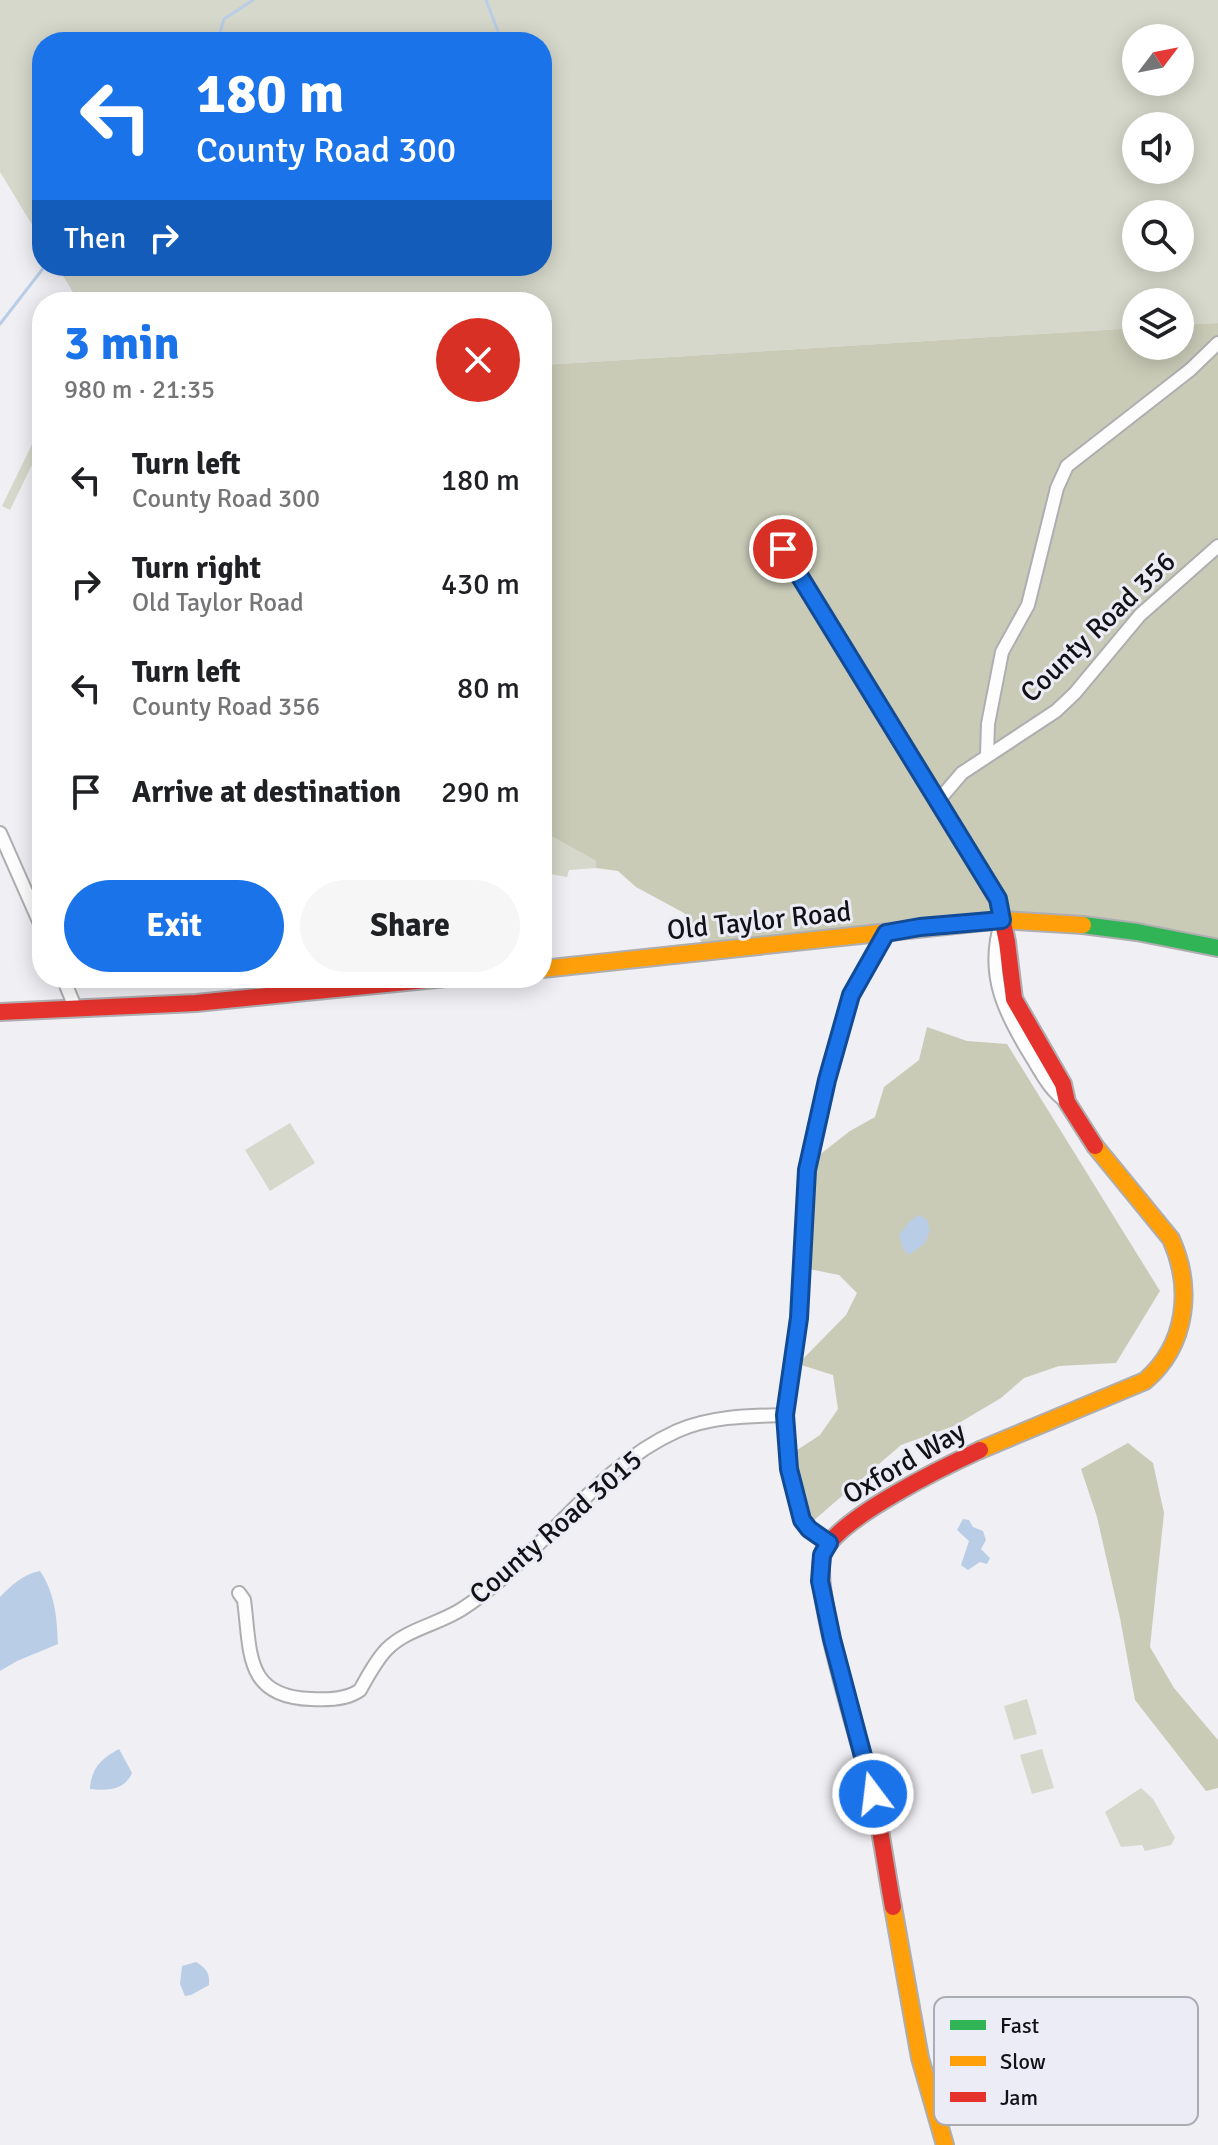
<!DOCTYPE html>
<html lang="en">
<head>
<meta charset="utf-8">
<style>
  :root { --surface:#fff; --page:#f6f6f6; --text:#202124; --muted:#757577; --accent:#1a73e8 }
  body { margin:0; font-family:Signika,sans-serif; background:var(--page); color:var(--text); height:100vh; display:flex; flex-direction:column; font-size:30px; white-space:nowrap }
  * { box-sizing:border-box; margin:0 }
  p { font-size:26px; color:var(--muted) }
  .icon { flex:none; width:44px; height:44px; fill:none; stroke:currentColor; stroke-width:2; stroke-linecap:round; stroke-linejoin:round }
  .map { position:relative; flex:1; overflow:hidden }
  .details { position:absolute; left:32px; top:292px; width:520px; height:696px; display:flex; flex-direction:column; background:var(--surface); border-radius:32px; box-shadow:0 4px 20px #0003 }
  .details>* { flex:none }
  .guide { position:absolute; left:32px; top:32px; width:520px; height:244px; border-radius:32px; box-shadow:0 4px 20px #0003; background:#1a73e8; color:#fff; overflow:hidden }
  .needle { width:52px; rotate:58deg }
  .buttons { position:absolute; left:1122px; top:24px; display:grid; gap:16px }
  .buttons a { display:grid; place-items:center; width:72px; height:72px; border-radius:50%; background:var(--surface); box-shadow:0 4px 20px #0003; font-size:40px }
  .pin { position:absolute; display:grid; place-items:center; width:68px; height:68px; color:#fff; margin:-34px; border:4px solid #fff; border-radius:50%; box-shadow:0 2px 8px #0007 }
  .me { position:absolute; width:88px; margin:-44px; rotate:345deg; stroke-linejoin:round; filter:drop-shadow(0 0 6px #0008) }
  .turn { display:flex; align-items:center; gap:28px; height:168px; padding:0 32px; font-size:36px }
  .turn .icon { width:104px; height:104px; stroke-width:2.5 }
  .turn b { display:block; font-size:56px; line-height:68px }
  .then { display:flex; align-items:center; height:76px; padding:0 32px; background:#0003; gap:16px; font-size:30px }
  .round { display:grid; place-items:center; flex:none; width:84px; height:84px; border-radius:42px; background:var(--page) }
  .head { display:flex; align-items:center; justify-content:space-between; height:136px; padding:0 32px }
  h1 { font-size:48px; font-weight:800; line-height:60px; color:var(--accent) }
  .primary-button { display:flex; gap:16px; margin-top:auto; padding:16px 32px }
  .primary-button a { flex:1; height:92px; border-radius:48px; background:var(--accent); color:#fff; font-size:32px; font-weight:800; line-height:92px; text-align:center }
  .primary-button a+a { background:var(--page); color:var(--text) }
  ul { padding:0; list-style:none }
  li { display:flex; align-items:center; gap:24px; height:104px; padding:0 32px }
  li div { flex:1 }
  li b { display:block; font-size:30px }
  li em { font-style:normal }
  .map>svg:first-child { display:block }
</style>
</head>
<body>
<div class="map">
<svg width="1218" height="2145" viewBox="0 0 1218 2145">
  <rect width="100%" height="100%" fill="#efeff4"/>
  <g fill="#d6d8cb" fill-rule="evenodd">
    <path d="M0,0H1218V323L1180,325V302H1136V328L542,365V302H79L57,266H542V42H42V241L0,172ZM1136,38H1180V82H1136ZM1136,126H1180V170H1136ZM1136,214H1180V258H1136Z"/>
    <path d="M40,428L42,429V444L10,510L2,506Z"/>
    <path d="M542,831L596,861V868L569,870L567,877L545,873L542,877Z"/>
    <path d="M290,1123L315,1163L270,1191L245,1150Z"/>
    <path d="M1027,1699L1037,1734L1014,1740L1004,1706Z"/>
    <path d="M1042,1749L1054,1788L1032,1794L1020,1755Z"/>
    <path d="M1141,1788L1153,1799L1175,1838L1171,1845L1145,1851L1142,1845L1121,1847L1105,1812Z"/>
  </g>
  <g fill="#c9cbb7">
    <path d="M1218,323V948L1002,920L708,953L684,913L636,887L618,871L596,868V861L542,831V365L1136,328V346H1180V325Z"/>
    <path d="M927,1027L967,1041L1007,1044L1160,1291L1116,1363L1059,1366L1024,1378L1001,1398L954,1426L901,1445L812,1522L794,1452L820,1435L838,1409L833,1375L798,1364L846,1315L857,1293L839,1275L809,1269V1209L818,1156L850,1131L875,1117L884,1087L919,1060Z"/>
    <path d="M1128,1443L1153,1463L1164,1513L1150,1647L1174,1688L1218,1740V1788L1206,1791L1135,1700L1120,1618L1097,1517L1081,1469Z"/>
  </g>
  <g fill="#b9cde6">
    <path d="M919,1215L927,1220L930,1230L925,1243L909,1255L903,1249L899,1235L910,1221Z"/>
    <path d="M963,1519L969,1520L973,1527L983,1531L986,1540L981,1549L990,1558L987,1564L980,1562L968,1570L961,1565L969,1541L957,1530Z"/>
    <path d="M40,1571C55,1593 57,1618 58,1644L17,1661L0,1671V1597C12,1585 23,1574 40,1571Z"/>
    <path d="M119,1749L132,1773C125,1790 107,1791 90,1789C91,1768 102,1758 119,1749Z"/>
    <path d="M196,1962C206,1968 210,1973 209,1985L191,1995L185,1996L180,1984L182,1966Z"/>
  </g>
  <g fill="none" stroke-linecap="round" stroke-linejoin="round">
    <g stroke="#b9cde6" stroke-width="3">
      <path d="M486,0L502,42"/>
      <path d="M217,42L224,19L253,0"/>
      <path d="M0,324L45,266"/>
    </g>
    <defs>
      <g id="street">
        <path d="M987,754L988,724L1002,652L1028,605L1057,488L1067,466L1190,370L1218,343"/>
        <path d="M938,801L962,773L1056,711L1075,693L1140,615L1218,546"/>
        <path d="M0,833L42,928"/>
        <path d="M1002,920C984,974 1005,1014 1033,1059C1043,1076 1051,1091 1067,1102"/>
        <path d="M63,978L75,1007"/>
        <path d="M829,1543L809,1529L802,1520L789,1469L785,1415L799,1318L807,1170L827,1080L851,995L886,933"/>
        <path d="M239,1593L244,1600C251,1652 244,1697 311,1699C327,1700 348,1699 360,1690C368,1676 376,1660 387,1649C407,1629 439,1624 462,1609C540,1559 592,1469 677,1431C711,1416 749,1416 785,1415"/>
      </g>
      <path id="fast" d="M1083,925L1137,932L1218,948"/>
      <g id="slow">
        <path d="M542,969L1002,920L1083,925"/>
        <path d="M980,1450L1145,1381C1187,1345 1193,1288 1171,1239L1095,1146"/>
        <path d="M893,1907L920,2058L945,2145"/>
      </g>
      <g id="jam">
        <path d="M777,539L998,899L1007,942L1014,999L1063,1084L1067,1102L1095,1146"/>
        <path d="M0,1012L196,1003L446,978"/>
        <path d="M893,1907C886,1869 881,1831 873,1793C863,1749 808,1585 824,1551C841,1517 943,1467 980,1450"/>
      </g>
    </defs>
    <use href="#street" stroke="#aeaeb1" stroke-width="16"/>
    <use href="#fast" stroke="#aeaeb1" stroke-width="20"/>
    <use href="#slow" stroke="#aeaeb1" stroke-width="20"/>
    <use href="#jam" stroke="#aeaeb1" stroke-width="20"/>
    <use href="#street" stroke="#fdfdfd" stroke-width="12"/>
    <use href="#fast" stroke="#30b455" stroke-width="16"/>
    <use href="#slow" stroke="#ff9f0a" stroke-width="16"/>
    <use href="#jam" stroke="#e5322d" stroke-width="16"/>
  </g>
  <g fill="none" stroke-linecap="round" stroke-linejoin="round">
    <defs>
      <path id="route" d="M783,549L998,899L1002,920L920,927L886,933L851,995L827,1080L807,1170L799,1318L785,1415L789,1469L802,1520L809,1529L829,1543L822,1555L820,1581L832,1639L873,1794"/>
    </defs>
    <use href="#route" stroke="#114b97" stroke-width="20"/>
    <use href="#route" stroke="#1a73e8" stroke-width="14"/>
  </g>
  <g text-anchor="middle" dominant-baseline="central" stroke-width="6" stroke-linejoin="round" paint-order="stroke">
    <g font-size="28" fill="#121216" stroke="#ececf7">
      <text transform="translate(1098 627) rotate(-44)">County Road 356</text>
      <text transform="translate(759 921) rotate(-6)">Old Taylor Road</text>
      <text transform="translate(904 1463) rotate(-30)">Oxford Way</text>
      <text transform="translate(556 1527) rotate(-41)">County Road 3015</text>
    </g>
  </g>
  <rect x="934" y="1997" width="264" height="128" rx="12" fill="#ececf7" stroke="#ababb4" stroke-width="2"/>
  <rect x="950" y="2020" width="36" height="10" fill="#30b455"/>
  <rect x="950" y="2056" width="36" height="10" fill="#ff9f0a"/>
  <rect x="950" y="2092" width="36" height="10" fill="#e5322d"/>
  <g font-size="22" fill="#121216">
    <text x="1000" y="2033">Fast</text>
    <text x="1000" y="2069">Slow</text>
    <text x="1000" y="2105">Jam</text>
  </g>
</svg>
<div class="buttons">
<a><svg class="needle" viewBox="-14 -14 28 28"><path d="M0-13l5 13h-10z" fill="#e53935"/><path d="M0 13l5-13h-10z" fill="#757577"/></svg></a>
<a><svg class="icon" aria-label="sound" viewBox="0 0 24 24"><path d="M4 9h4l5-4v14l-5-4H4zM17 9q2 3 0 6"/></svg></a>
<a><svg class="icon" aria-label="search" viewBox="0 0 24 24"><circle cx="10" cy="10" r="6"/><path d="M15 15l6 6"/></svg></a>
<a><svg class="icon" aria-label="layers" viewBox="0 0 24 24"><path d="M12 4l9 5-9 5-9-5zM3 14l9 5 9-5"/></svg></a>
</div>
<div class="pin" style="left:783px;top:549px;background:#d93025"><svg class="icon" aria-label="arrive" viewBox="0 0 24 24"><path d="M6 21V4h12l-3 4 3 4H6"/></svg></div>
<svg class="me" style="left:873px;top:1794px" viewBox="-20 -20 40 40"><circle r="17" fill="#1a73e8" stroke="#fff" stroke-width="3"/><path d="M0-11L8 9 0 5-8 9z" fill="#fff"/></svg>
<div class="guide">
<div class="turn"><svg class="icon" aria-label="left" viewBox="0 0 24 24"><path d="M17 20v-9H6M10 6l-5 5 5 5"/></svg><div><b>180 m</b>County Road 300</div></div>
<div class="then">Then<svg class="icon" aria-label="right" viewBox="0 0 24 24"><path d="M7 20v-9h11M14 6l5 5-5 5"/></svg></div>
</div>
<section class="details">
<div class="head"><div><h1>3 min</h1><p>980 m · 21:35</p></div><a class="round" style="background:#d93025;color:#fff"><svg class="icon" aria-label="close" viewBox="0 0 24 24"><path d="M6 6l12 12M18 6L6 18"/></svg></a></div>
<ul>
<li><svg class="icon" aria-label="left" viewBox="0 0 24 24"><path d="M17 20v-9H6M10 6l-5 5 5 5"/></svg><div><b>Turn left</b><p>County Road 300</p></div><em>180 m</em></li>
<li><svg class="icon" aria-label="right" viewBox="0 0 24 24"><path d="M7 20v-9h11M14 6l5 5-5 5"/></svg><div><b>Turn right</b><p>Old Taylor Road</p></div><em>430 m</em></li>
<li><svg class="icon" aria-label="left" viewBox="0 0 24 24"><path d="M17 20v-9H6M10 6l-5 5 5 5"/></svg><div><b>Turn left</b><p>County Road 356</p></div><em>80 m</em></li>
<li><svg class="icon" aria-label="arrive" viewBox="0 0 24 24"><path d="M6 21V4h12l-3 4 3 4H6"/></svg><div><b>Arrive at destination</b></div><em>290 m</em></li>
</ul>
<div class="primary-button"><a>Exit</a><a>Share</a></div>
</section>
</div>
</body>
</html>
